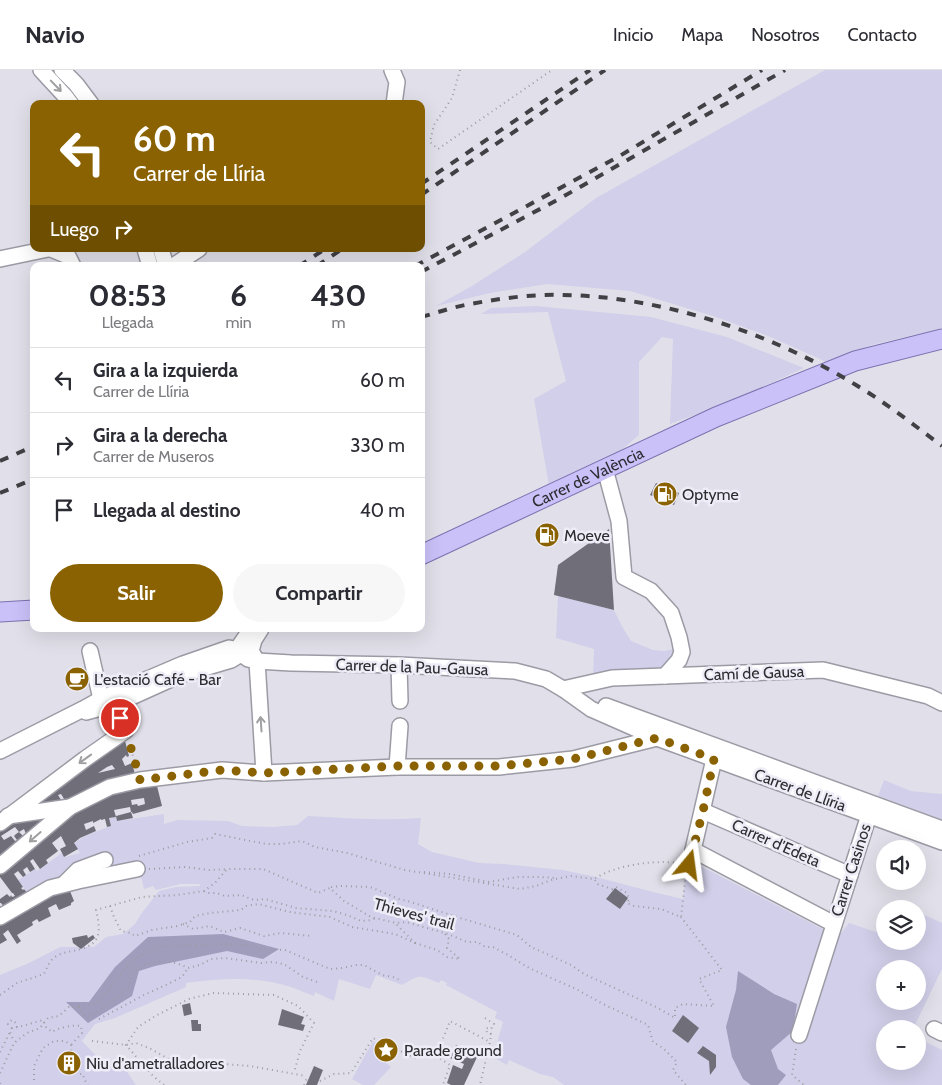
<!DOCTYPE html>
<html lang="es">
<head>
<meta charset="utf-8">
<style>
  :root { --surface:#fff; --page:#f7f7f7; --text:#2b2b33; --muted:#7c7c81; --line:#e1e1e2; --accent:#8a6201 }
  body { margin:0; font-family:Cabin,sans-serif; background:var(--page); color:var(--text); height:100vh; display:flex; flex-direction:column; font-size:19px; white-space:nowrap }
  * { box-sizing:border-box; margin:0 }
  p { font-size:16px; color:var(--muted) }
  .icon { flex:none; width:28px; height:28px; fill:none; stroke:currentColor; stroke-width:2; stroke-linecap:round; stroke-linejoin:round }
  .map { position:relative; flex:1; overflow:hidden }
  .side { position:absolute; left:30px; top:192px; width:395px; height:370px; display:flex; flex-direction:column; background:var(--surface); border-radius:10px; box-shadow:0 5px 20px #0002 }
  .side>* { flex:none }
  .hud { position:absolute; left:30px; top:30px; width:395px; height:152px; border-radius:10px; box-shadow:0 5px 20px #0002; background:#8a6201; color:#fff; overflow:hidden }
  .buttons { position:absolute; left:876px; top:770px; display:grid; gap:10px }
  .buttons a { display:grid; place-items:center; width:50px; height:50px; border-radius:50%; background:var(--surface); box-shadow:0 5px 20px #0002; font-size:25px }
  .pin { position:absolute; display:grid; place-items:center; width:42px; height:42px; color:#fff; margin:-21px; border:2px solid #fff; border-radius:50%; box-shadow:0 1px 5px #0007 }
  .me { position:absolute; width:55px; margin:-28px; rotate:16deg; stroke-linejoin:round; filter:drop-shadow(0 0 4px #0008) }
  .turn { display:flex; align-items:center; gap:18px; height:105px; padding:0 20px; font-size:22px }
  .turn .icon { width:65px; height:65px; stroke-width:2.5 }
  .turn b { display:block; font-size:35px; line-height:42px }
  .then { display:flex; align-items:center; height:48px; padding:0 20px; background:#0003; gap:10px; font-size:19px }
  .eta { display:flex; justify-content:space-evenly; align-items:center; height:85px; text-align:center }
  .eta b { font-size:30px; font-weight:800; line-height:35px }
  .action { display:flex; gap:10px; margin-top:auto; padding:10px 20px }
  .action a { flex:1; height:58px; border-radius:30px; background:var(--accent); color:#fff; font-size:20px; font-weight:800; line-height:58px; text-align:center }
  .action a+a { background:var(--page); color:var(--text) }
  ul { padding:0; list-style:none }
  li { display:flex; align-items:center; gap:15px; height:65px; padding:0 20px; border-top:1px solid var(--line) }
  li div { flex:1 }
  li b { display:block; font-size:19px }
  li em { font-style:normal }
  header { display:flex; align-items:center; gap:30px; box-sizing:border-box; height:70px; padding:0 25px; background:var(--surface); border-bottom:1px solid var(--line) }
  header strong { font-size:24px }
  nav { display:flex; gap:28px; margin-inline-start:auto; font-size:18px }
  .map>svg:first-child { display:block }
</style>
</head>
<body>
<header>
<strong>Navio</strong>
<nav><a>Inicio</a><a>Mapa</a><a>Nosotros</a><a>Contacto</a></nav>
</header>
<div class="map">
<svg width="942" height="1015" viewBox="0 0 942 1015">
  <rect width="100%" height="100%" fill="#e1e0ea"/>
  <g fill="#d1cfe9" fill-rule="evenodd">
    <path d="M825,0H942V258L872,275L829,294L818,288L768,266L713,246L630,221L547,214L490,223L436,236L472,216L525,182L596,128Z"/>
    <path d="M536,236L651,247L727,267L804,298L725,334L670,354L673,269L662,267L639,292V365L618,383L550,422L534,329L566,311L548,242L481,244L491,238Z"/>
    <path d="M558,526L614,540L623,558L631,571L653,580L665,581L681,577L665,606L593,607L594,579L556,568Z"/>
    <path d="M884,710L911,721L941,724L942,723V750L878,726Z"/>
    <path d="M164,744V754L178,750L228,751L242,756L273,757L297,755L308,746C345,748 383,751 421,748L418,774L432,782L479,793L504,794L563,800L596,807L657,823L683,829L687,789L838,867L849,853L885,865V871H918V842L942,853V899L913,959H885V991H918V968L942,980V1015H564L553,1007L540,1004L509,990L507,995L493,987L503,952L495,948L497,942L446,915L447,913L441,910L439,913C418,905 422,904 402,915L376,905L370,919L339,909L334,931L315,922L314,926C306,923 299,920 291,917C258,906 220,908 186,913V917L115,948L95,954L82,971L107,997L121,993L136,1015H0V905L29,893L60,877H94L106,867L123,864L135,854L141,844L159,821L176,817L200,816V814H180L156,820L153,816L144,819L138,794L112,796L103,789L80,795L29,825L18,810L35,799L37,801L62,783L65,787L80,783L74,774C85,764 97,762 110,756L109,748L116,747L118,751ZM885,899H918V931H885Z"/>
    <path d="M373,971L394,981L393,990L389,988L386,993L391,997L374,1015H363L352,1009Z"/>
  </g>
  <g fill="#a09cbc">
    <path d="M223,864L279,879L263,889L227,881L155,896L139,901L132,926L88,953L66,932H89L115,897L148,867Z"/>
    <path d="M738,901L774,924L797,934L793,961L771,980L778,999L786,1005L778,1015H751L743,1009L732,987L726,957L736,920Z"/>
  </g>
  <g fill="#706f79" fill-rule="evenodd">
    <path d="M656,413L679,423L674,435L650,425Z"/>
    <path d="M609,459L614,540L554,525L558,495Z"/>
    <path d="M124,667L129,686L127,687L126,685L122,689L125,696L132,693L136,708L66,732L61,724L58,725L63,733L58,735L56,731L26,742ZM112,695L115,699L98,703L107,697Z"/>
    <path d="M156,712L162,736L133,744L132,742H131L130,737L114,740L116,747L109,748L111,756L107,757L105,749L101,750V749L93,753V751L84,754L86,760L94,756L96,761L80,768L74,773L78,779L64,787L60,779L66,776L61,766L52,773L58,781L46,790L48,793L40,799L33,789L30,791L35,799L30,802L27,797L23,800L26,805L23,807L18,801L14,804L23,817L21,818L23,820L24,819L29,825L6,839L1,833H0V829L7,824L10,827L11,825L12,827L15,826L13,823H12L0,807V803L92,729ZM144,728L145,734L138,736L137,734L132,735L131,730Z"/>
    <path d="M131,742L133,748L117,751L116,746Z"/>
    <path d="M41,744L46,752L0,792V759L12,749ZM15,757L19,762L24,759L26,764L23,766L19,762L16,764L14,766L17,770L15,771L11,766L4,770L1,766Z"/>
    <path d="M68,816L74,831L71,833V835L59,840L56,834L48,838L51,846L39,852L37,849L32,852L33,855L17,865L21,871L17,874L8,860L3,864L7,870L0,874V852Z"/>
    <path d="M615,818L628,828L620,839L606,829Z"/>
    <path d="M87,865L88,868L93,865L95,868L81,879L73,873L72,868Z"/>
    <path d="M190,933L192,944L184,946L182,935Z"/>
    <path d="M282,939L304,947L301,954L305,955L303,961L278,955Z"/>
    <path d="M683,945L699,958L688,973L672,961Z"/>
    <path d="M191,950H198V954H201V961H192Z"/>
    <path d="M456,975L478,985L464,1015H451L447,1013L453,995L462,999L464,994L450,988Z"/>
    <path d="M703,976L716,985V997L710,1005L709,991L697,983Z"/>
    <path d="M314,996L323,1000L317,1015H306Z"/>
  </g>
  <g fill="none" stroke-linecap="round" stroke-linejoin="round">
    <defs>
      <g id="minor">
        <path d="M41,0L65,26L71,34"/>
        <path d="M62,0L76,14L91,34"/>
        <path d="M392,0L397,12L394,34"/>
        <path d="M51,179L68,186L73,196"/>
        <path d="M145,179L150,196"/>
        <path d="M161,179L166,196"/>
        <path d="M0,189L48,179"/>
        <path d="M173,196L199,179"/>
        <path d="M605,399L619,451L624,507L651,521L671,543L679,567L682,582L679,590L665,606"/>
        <path d="M251,559L240,575L241,584L248,589L257,591L291,593L399,595L515,601L546,609L563,619L591,639L657,668L942,772"/>
        <path d="M261,559L254,570L251,581L257,591L264,703"/>
        <path d="M90,581L101,629"/>
        <path d="M399,595L400,631"/>
        <path d="M563,619L612,608L823,600L928,626L942,633"/>
        <path d="M606,636L942,759"/>
        <path d="M0,681L83,639L101,629L183,594L229,578L234,579L241,584L231,590L180,605L116,634L86,642L83,639"/>
        <path d="M714,689L693,780L834,854"/>
        <path d="M397,697L400,656"/>
        <path d="M703,741L850,805"/>
        <path d="M8,746L70,737L110,717L140,710L222,700L264,703L397,697H499L573,689L657,668"/>
        <path d="M0,753L85,689L125,661L116,634"/>
        <path d="M0,796L70,737"/>
        <path d="M64,814L78,800L105,790"/>
        <path d="M0,847L50,818L78,811L137,799"/>
        <path d="M934,959L942,963"/>
        <path d="M799,965L869,745"/>
      </g>
      <g id="major">
        <path id="s1" d="M421,485L716,347L855,291L942,269"/>
        <path d="M0,542L34,540"/>
      </g>
    </defs>
    <use href="#minor" stroke="#9c9ba5" stroke-width="18"/>
    <use href="#major" stroke="#7c72b0" stroke-width="21"/>
    <g stroke="#9d9ca4" stroke-width="2" stroke-dasharray="1 4" stroke-linecap="butt">
      <path d="M460,0L452,28L434,55L430,72L438,79L552,0"/>
      <path d="M130,675L136,697"/>
      <path d="M139,786L187,772L212,768L215,764L266,774H281L302,771L315,777L347,783L405,800L520,819L536,816L551,810L571,806L594,809C617,794 662,788 689,795"/>
      <path d="M149,799L185,797L209,800L227,799"/>
      <path d="M424,802L450,804L489,812L517,807H539L555,808"/>
      <path d="M595,810L597,814L612,819L616,817L627,823L629,830L627,833L634,836L661,839L681,847L686,803L689,794"/>
      <path d="M331,817L341,816L370,817L399,829L411,832L460,848L517,865L531,877L571,895L584,904L656,937L675,948V938L683,934L714,936L699,909L722,900L681,847"/>
      <path d="M204,821L207,823H216L225,826L241,825L254,830L265,829L296,838L333,841L347,845L361,851L371,850L376,848"/>
      <path d="M110,836L114,847L121,861L131,863L135,866L152,860L177,856L190,852L195,846L210,843L241,840L246,836L259,834L290,842L330,847L352,857L395,864L415,873L396,854"/>
      <path d="M183,854L193,859L210,856L224,862L240,858L264,866L281,863L312,866"/>
      <path d="M415,873L437,880L447,887L460,889L447,878L449,869L445,864"/>
      <path d="M0,925L17,913L44,904C47,898 50,890 55,887C64,881 72,882 81,879C103,873 100,858 96,840L142,827L177,825L204,821L215,813L227,799H263L318,823L330,818L344,831L371,847L396,853L406,852L448,864L467,872H478L485,877H493L508,885L529,898L576,919L603,934L648,955L653,972L663,978L677,992L673,1000L686,1015"/>
      <path d="M79,937L96,933L106,923L125,899L136,888L156,878L167,876L222,874L248,875L261,879L285,880L330,899L342,898L356,895H364L382,905L393,907L402,911"/>
      <path d="M485,948L494,954L491,959L486,958L487,963L491,964L490,972"/>
      <path d="M99,949L144,925L168,914L182,907L188,898"/>
      <path d="M17,957L12,958L8,954L9,952L12,950L16,953L17,957H19L43,950L46,957L52,962C60,957 72,955 81,956L82,963L71,975"/>
      <path d="M12,958L10,962L14,972"/>
      <path d="M92,971L126,975L136,973L151,979L170,990L250,996L306,1006"/>
      <path d="M796,979L792,1005L804,1015"/>
      <path d="M0,982L10,962"/>
      <path d="M436,986L450,995L443,1015"/>
      <path d="M70,994L78,1004H83L84,1009L88,1015"/>
      <path d="M0,1003L14,973L27,963L40,958L48,948L59,946L69,937H79L84,946H91L128,919L134,901C154,890 168,888 188,898L200,895L211,889L225,888L261,893L273,892L284,894L303,907L317,912"/>
      <path d="M34,1010V996L43,978L54,971H65L71,975V986L76,991L73,996"/>
      <path d="M320,1011L334,1004L351,1003L373,968L415,988L425,982L426,980L436,986L450,951L490,972L480,1015"/>
      <path d="M0,1013L1,1015"/>
      <path d="M164,1015L153,1006L126,975L138,957L157,945L189,929L213,923L274,925L298,936L314,953L300,981L294,1003"/>
      <path d="M304,1015L308,1006"/>
    </g>
    <use href="#minor" stroke="#fff" stroke-width="15"/>
    <use href="#major" stroke="#cac1f9" stroke-width="19"/>
    <g stroke="#414045" stroke-width="4" stroke-dasharray="9 9" stroke-linecap="butt">
      <path d="M421,114L590,0"/>
      <path d="M421,125L605,0"/>
      <path d="M299,196L325,179"/>
      <path d="M317,196L342,179"/>
      <path d="M415,196L618,87L762,0"/>
      <path d="M421,202L559,129L785,0"/>
      <path d="M421,247C436,243 450,238 465,235C491,230 517,226 544,225C649,222 766,260 856,315C886,333 914,355 942,376"/>
      <path d="M0,391L34,376"/>
      <path d="M0,423L34,409"/>
    </g>
  </g>
  <defs><path id="oneway-shaft" d="M-6 0H5M1.5-3L5.5 0L1.5 3" fill="none" stroke-width="1.6" stroke-linecap="round" stroke-linejoin="round" transform="scale(1.25)"/></defs>
  <g stroke="#a0a0a2">
    <use href="#oneway-shaft" transform="translate(56 16) rotate(46)"/>
    <use href="#oneway-shaft" transform="translate(261 654) rotate(-94)"/>
    <use href="#oneway-shaft" transform="translate(85 689) rotate(144)"/>
    <use href="#oneway-shaft" transform="translate(35 767) rotate(139)"/>
  </g>
  <g fill="none" stroke-linecap="round" stroke-linejoin="round">
    <path stroke="#8a6201" stroke-width="9" stroke-dasharray="0 16.2" d="M120,648L132,681L140,710L222,700L264,703L397,696H499L573,689L657,668L714,689L703,741L689,795"/>
  </g>
  <defs>
    <symbol id="fuel-disc" viewBox="-11 -11 22 22"><circle r="9.5" fill="#8a6201" stroke="#eeedf7"/><path d="M-5.5-6h7V0h2V4h1.3V-2.5L3-4.5l.8-.8L6-3V5H2.5V1h-1V6h-7ZM-4.2-4.7v3.2H.2V-4.7Z" fill="#fff"/></symbol>
    <symbol id="cafe-disc" viewBox="-11 -11 22 22"><circle r="9.5" fill="#8a6201" stroke="#eeedf7"/><path d="M-5.5-4.5H6V0H3Q3 3.5 0 3.5H-2.5Q-5.5 3.5-5.5 0ZM3-3.2v2h1.7v-2ZM-6 4.5H4V6H-6Z" fill="#fff"/></symbol>
    <symbol id="sight-disc" viewBox="-11 -11 22 22"><circle r="9.5" fill="#8a6201" stroke="#eeedf7"/><path d="M0-6L1.8-2.2L6-1.7L2.9 1.2L3.7 5.4L0 3.3L-3.7 5.4L-2.9 1.2L-6-1.7L-1.8-2.2Z" fill="#fff"/></symbol>
    <symbol id="building-disc" viewBox="-11 -11 22 22"><circle r="9.5" fill="#8a6201" stroke="#eeedf7"/><path d="M-4-6H4V6H1V3H-1V6H-4ZM-2.5-4.3h1.7v1.8h-1.7ZM.8-4.3h1.7v1.8H.8ZM-2.5-1h1.7V.8h-1.7ZM.8-1h1.7V.8H.8Z" fill="#fff"/></symbol>
  </defs>
  <g fill-rule="evenodd">
    <use href="#fuel-disc" x="651" y="410" width="28" height="28"/>
    <use href="#fuel-disc" x="533" y="451" width="28" height="28"/>
    <use href="#cafe-disc" x="63" y="595" width="28" height="28"/>
    <use href="#sight-disc" x="372" y="966" width="28" height="28"/>
    <use href="#building-disc" x="55" y="979" width="28" height="28"/>
  </g>
  <g text-anchor="middle" dominant-baseline="central" stroke-width="5" stroke-linejoin="round" paint-order="stroke">
    <g font-size="16" fill="#2d2c30" stroke="#eeedf7">
      <text stroke="none"><textPath href="#s1" startOffset="184">Carrer de València</textPath></text>
      <text transform="translate(412 597) rotate(2)">Carrer de la Pau-Gausa</text>
      <text transform="translate(754 603) rotate(-2)">Camí de Gausa</text>
      <text transform="translate(800 720) rotate(20)">Carrer de Llíria</text>
      <text transform="translate(776 773) rotate(24)">Carrer d'Edeta</text>
      <text transform="translate(851 800) rotate(-72)">Carrer Casinos</text>
      <text transform="translate(414 844) rotate(15)">Thieves' trail</text>
    </g>
    <g font-size="16" fill="#2d2c30" stroke="#eeedf7" text-anchor="start">
      <text x="682" y="424">Optyme</text>
      <text x="564" y="465">Moeve</text>
      <text x="94" y="609">L'estació Café - Bar</text>
      <text x="404" y="980">Parade ground</text>
      <text x="86" y="993">Niu d'ametralladores</text>
    </g>
  </g>
</svg>
<div class="buttons">
<a><svg class="icon" aria-label="sound" viewBox="0 0 24 24"><path d="M4 9h4l5-4v14l-5-4H4zM17 9q2 3 0 6"/></svg></a>
<a><svg class="icon" aria-label="layers" viewBox="0 0 24 24"><path d="M12 4l9 5-9 5-9-5zM3 14l9 5 9-5"/></svg></a>
<a>+</a>
<a>−</a>
</div>
<div class="pin" style="left:120px;top:648px;background:#d93025"><svg class="icon" aria-label="arrive" viewBox="0 0 24 24"><path d="M6 21V4h12l-3 4 3 4H6"/></svg></div>
<svg class="me" style="left:689px;top:795px" viewBox="-20 -20 40 40"><path d="M0-17L14 15 0 8-14 15z" fill="#8a6201" stroke="#fff" stroke-width="4"/></svg>
<div class="hud">
<div class="turn"><svg class="icon" aria-label="left" viewBox="0 0 24 24"><path d="M17 20v-9H6M10 6l-5 5 5 5"/></svg><div><b>60 m</b>Carrer de Llíria</div></div>
<div class="then">Luego<svg class="icon" aria-label="right" viewBox="0 0 24 24"><path d="M7 20v-9h11M14 6l5 5-5 5"/></svg></div>
</div>
<section class="side">
<div class="eta">
<div><b>08:53</b><p>Llegada</p></div>
<div><b>6</b><p>min</p></div>
<div><b>430</b><p>m</p></div>
</div>
<ul>
<li><svg class="icon" aria-label="left" viewBox="0 0 24 24"><path d="M17 20v-9H6M10 6l-5 5 5 5"/></svg><div><b>Gira a la izquierda</b><p>Carrer de Llíria</p></div><em>60 m</em></li>
<li><svg class="icon" aria-label="right" viewBox="0 0 24 24"><path d="M7 20v-9h11M14 6l5 5-5 5"/></svg><div><b>Gira a la derecha</b><p>Carrer de Museros</p></div><em>330 m</em></li>
<li><svg class="icon" aria-label="arrive" viewBox="0 0 24 24"><path d="M6 21V4h12l-3 4 3 4H6"/></svg><div><b>Llegada al destino</b></div><em>40 m</em></li>
</ul>
<div class="action"><a>Salir</a><a>Compartir</a></div>
</section>
</div>
</body>
</html>
